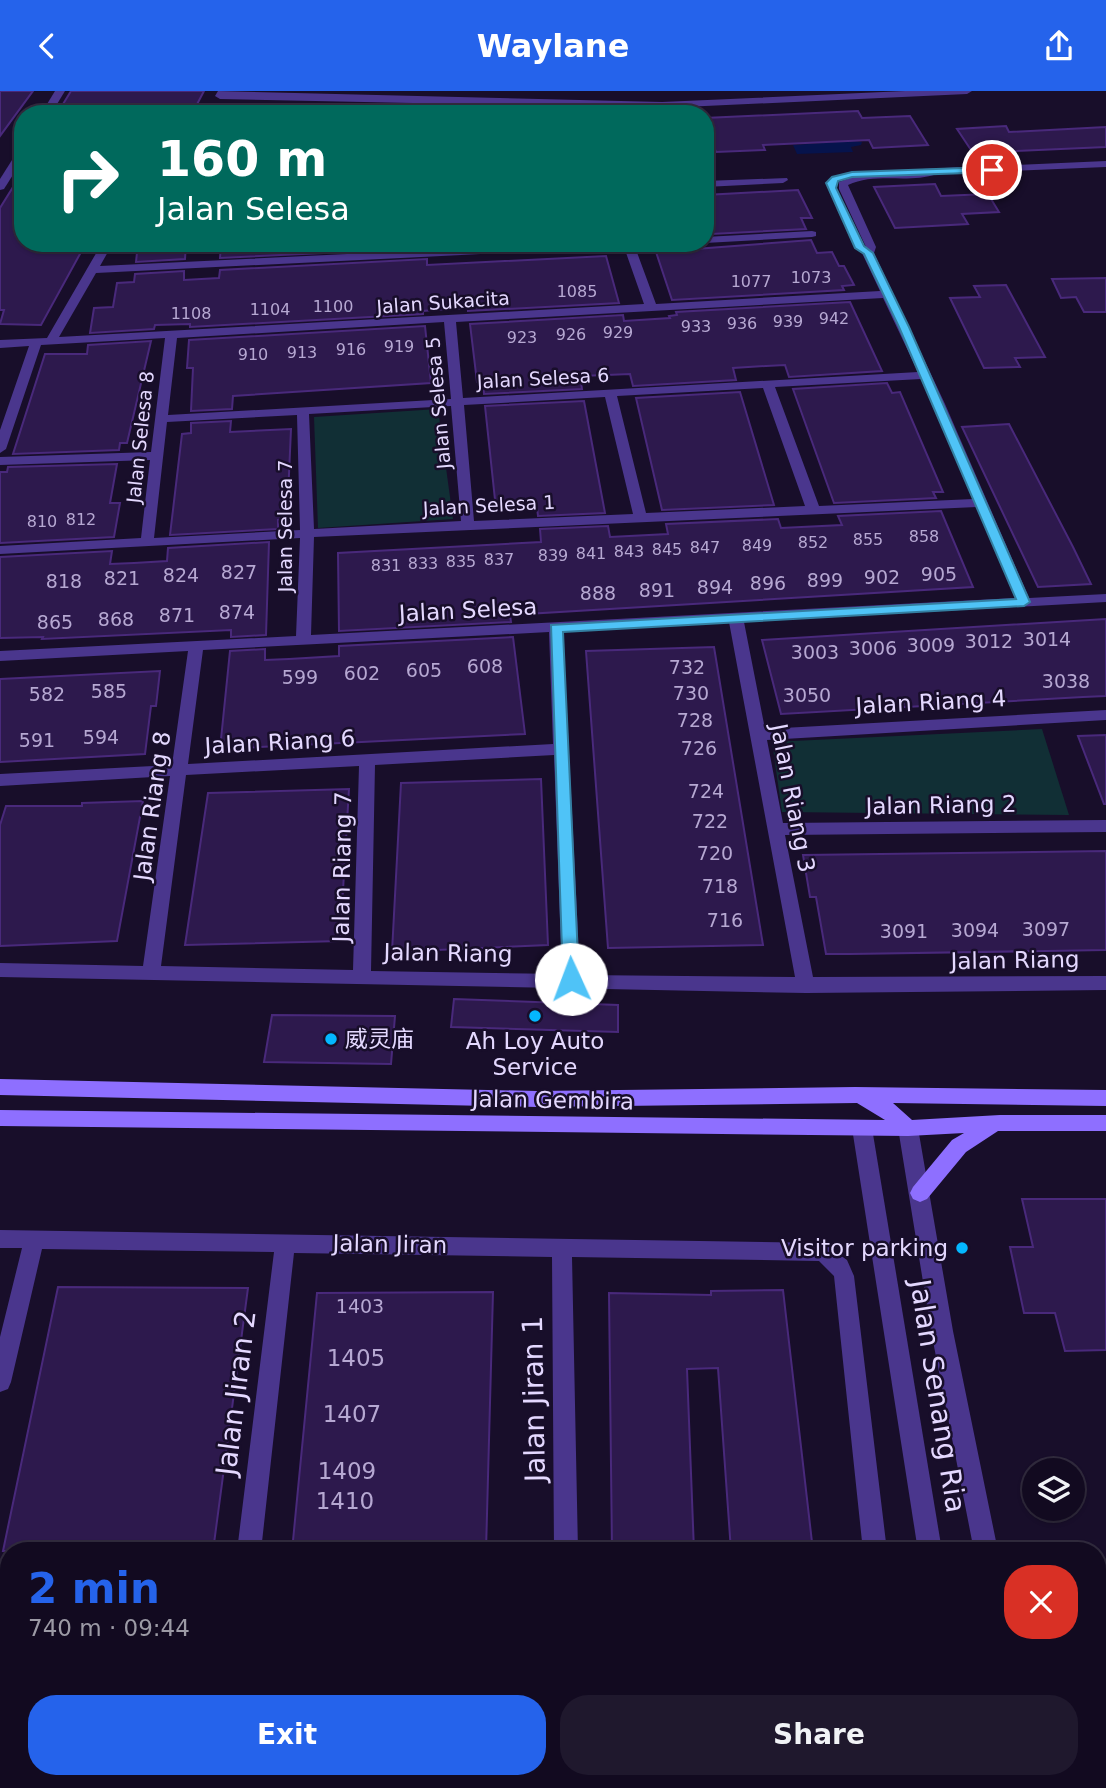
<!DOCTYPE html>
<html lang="en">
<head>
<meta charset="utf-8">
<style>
  :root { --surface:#120a20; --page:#1f182d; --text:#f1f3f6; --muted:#9c9aa5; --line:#312b3e; --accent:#2563eb }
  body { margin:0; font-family:"DejaVu Sans","Noto Sans SC",sans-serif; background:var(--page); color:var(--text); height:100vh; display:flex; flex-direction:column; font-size:26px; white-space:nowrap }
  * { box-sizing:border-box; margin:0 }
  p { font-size:23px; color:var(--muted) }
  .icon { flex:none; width:38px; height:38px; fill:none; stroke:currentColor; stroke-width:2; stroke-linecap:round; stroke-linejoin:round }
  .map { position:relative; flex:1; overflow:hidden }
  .drawer { position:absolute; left:0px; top:1451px; width:1106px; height:247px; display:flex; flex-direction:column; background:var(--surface); border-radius:28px 28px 0 0; box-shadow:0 2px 5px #0004,0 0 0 2px var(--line) }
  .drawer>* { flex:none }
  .guide { position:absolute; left:14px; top:14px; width:700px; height:147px; border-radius:28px; box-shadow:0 2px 5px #0004,0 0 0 2px var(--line); background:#00695c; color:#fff; overflow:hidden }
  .buttons { position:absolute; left:1022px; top:1367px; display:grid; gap:14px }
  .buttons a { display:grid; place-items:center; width:63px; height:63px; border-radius:50%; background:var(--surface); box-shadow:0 2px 5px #0004,0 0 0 2px var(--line); font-size:35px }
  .pin { position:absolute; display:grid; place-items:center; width:60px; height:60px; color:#fff; margin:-30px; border:4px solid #fff; border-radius:50%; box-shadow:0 2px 7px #0007 }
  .me { position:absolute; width:77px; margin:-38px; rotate:358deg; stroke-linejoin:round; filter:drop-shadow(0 0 5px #0008) }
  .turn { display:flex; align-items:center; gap:24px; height:147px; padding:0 28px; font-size:32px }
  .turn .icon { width:91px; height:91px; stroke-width:2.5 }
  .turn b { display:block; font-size:49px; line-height:60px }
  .round { display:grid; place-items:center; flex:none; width:74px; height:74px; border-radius:28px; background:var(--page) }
  .overview { display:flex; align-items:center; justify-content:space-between; height:119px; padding:0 28px }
  h1 { font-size:42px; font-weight:600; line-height:52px; color:var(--accent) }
  .action { display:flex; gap:14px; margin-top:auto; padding:14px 28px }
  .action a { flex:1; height:80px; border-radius:28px; background:var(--accent); color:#fff; font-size:28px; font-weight:600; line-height:80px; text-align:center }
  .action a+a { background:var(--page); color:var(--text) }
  header { display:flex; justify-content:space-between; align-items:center; height:91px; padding:0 28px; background:var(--accent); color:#fff; font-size:32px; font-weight:600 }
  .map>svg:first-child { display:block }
</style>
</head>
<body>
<header><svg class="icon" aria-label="back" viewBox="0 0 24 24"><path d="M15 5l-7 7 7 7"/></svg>Waylane<svg class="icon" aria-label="share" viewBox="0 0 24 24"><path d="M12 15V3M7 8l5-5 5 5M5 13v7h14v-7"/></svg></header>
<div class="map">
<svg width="1106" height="1697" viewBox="0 0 1106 1697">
  <rect width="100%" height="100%" fill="#180e2a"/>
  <g fill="#112f35">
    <path d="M438,318L453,428L318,437L314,326Z"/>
    <path d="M1042,638L1069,724L782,721L772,651Z"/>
  </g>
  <path fill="#06134c" d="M853,50L862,51L861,54L851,56L853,61L797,63L793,54Z"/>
  <g fill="#2d194d" stroke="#49297b" stroke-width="2">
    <path d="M0,0H33L0,45Z"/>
    <path d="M71,0H204L194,19L121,17L118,23H57Z"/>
    <path d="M858,20L862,27L910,25L928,54L873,57L869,49L763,54L765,59L716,61L705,34V27Z"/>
    <path d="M1006,35L1009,41L1106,36V56L973,62L957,38Z"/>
    <path d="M23,80V152H86L41,234L0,233L4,219H0V117Z"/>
    <path d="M935,93L941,105L988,103L999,121L962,123L968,133L895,137L874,96Z"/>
    <path d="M798,99L812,127H801L806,138L711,143L705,128V104Z"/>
    <path d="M811,149L817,162L832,161L839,175H844L854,194L842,195L844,199L672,209L656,161Z"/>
    <path d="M138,152H186L185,168L136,171Z"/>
    <path d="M221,152H427V157L220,167Z"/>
    <path d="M606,165L619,212L468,220V217L447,218L423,220V223L190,236V233L155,234L154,238L90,242L94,217L113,216L117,192L134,191L135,183L184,180V189L219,187L220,179L427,168V174Z"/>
    <path d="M1106,187V221H1084L1076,206L1061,207L1052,188Z"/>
    <path d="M1006,194L1045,266L1015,267L1020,276L984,277L950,207L980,206L974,195Z"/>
    <path d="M850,211L882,280L789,286L785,274L766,275L733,277L736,289L633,295L630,283L606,284L580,285L582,298L484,303L483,291H477L470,233L623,224L624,230L670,227L669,225L677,224L676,221Z"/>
    <path d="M425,235L431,292L233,305L232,318L191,320L193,277H187L189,249Z"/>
    <path d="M151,250L127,352H120L119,359L13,363L45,263H87L88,254Z"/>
    <path d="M887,292L892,302L900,301L943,401H933L936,407L834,412L793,298Z"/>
    <path d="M740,301L774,414L662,419L636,307Z"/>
    <path d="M584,310L605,422L538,425L537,416L496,418L485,315Z"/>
    <path d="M231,330L230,341L291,338L287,428L278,429V438L170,444L182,343L191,342V332Z"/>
    <path d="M1009,333L1073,456L1091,493L1038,496L962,336Z"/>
    <path d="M117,373L110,412H120L114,446L0,452V381H7L8,376Z"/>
    <path d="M941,420L973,496L510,524L511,531L339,540L338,462L541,451L540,438L608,435L610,446L668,443L666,433L778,428L781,437L842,434L838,425Z"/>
    <path d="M269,451L266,544L231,546V539L42,548L43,546L0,547V466L112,460L110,473L134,472L167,470L168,457Z"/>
    <path d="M1106,528V605L1083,606L781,623L762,549Z"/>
    <path d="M513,546L525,643L220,658L230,560L265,558V569L289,568L339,565V555Z"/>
    <path d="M714,556L763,854L608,857L586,560Z"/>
    <path d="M160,580L156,615H151L145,663L0,671V588Z"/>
    <path d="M1106,644V713H1104L1078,645Z"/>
    <path d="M541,688L548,854L392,861L401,692Z"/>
    <path d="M349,698L340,850L185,854L208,702Z"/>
    <path d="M143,710L117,850L0,855V734L6,715H82V712Z"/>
    <path d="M1106,760V859L850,863H826L816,806H810L803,764Z"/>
    <path d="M454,908L618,914V941L451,936Z"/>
    <path d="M272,924L395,925L391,973L264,971Z"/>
    <path d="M1022,1108H1106V1259L1065,1260L1055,1222H1024L1010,1156H1033Z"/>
    <path d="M58,1196L248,1197L213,1460H3Z"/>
    <path d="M783,1199L813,1460H731L718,1277L687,1278L694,1460H612L609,1202L711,1204V1200Z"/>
    <path d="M493,1201L486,1460H292L317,1202Z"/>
  </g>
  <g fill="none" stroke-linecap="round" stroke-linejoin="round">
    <g fill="#4a368d" fill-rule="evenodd">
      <path d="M55,0H65L51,23H41Z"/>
      <path d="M218,0L662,11L905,0H972L967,3L662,17L220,8L215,5Z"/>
      <path d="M23,57V68L4,98L0,99V88L19,58Z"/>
      <path d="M1106,70V76L937,83C909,93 876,81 848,94L876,156L874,162L945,313L1029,507L1106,503V511L744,531L765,638L1106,619V629L767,649L783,732L1106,729V741L785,744L813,886L1106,885V899L806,902L0,886V872L143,875L170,685L0,695V683L172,674L188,560L0,570V560L296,545L300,447L0,463V455L141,447L150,369L0,374V366L151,361L165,247L41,254L6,358L0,362V339L29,255L0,257V249L47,247L102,152H113L100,175L574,152H651L635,156L656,213L880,200L862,162L866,156L839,98V91L862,83L917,81L922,78ZM624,156L644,213L59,246L96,182ZM883,207L918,281L463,307L456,231ZM444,231L451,308L168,324L177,247ZM921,288L973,408L819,415L775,296ZM763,297L805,415L646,422L617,305ZM605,306L633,423L474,430L464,314ZM451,315L461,430L314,438L309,323ZM297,324L300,439L154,447L167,331ZM977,416L1015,507L311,544L314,446ZM729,531L795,886L580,884L563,540ZM549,541L553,653L188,673L203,559ZM554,664L562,883L371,880L375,674ZM359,675L353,879L161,875L186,684Z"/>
      <path d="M787,87L788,89L783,92L705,96V90Z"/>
      <path d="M812,140L816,141V145L812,146L705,152V146Z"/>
      <path d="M0,1139L823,1152L847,1169L854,1185L887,1460H863L834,1185L819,1170L572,1166L578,1460H554L552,1166L294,1162L261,1460H237L274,1161L42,1158L11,1291L8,1298L0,1301V1246L22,1157H0Z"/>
      <path d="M0,1678H9V1689H289L285,1697H0Z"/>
      <path d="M889,1689H915L916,1697H890Z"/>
    </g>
    <g fill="#4a368d" fill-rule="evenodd">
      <path d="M862,1029L869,1031L872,1037L942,1460H918L852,1037L855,1031Z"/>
      <path d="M908,1029L915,1031L918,1037L953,1240L998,1460H974L931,1240L898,1037L901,1031Z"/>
      <path d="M953,1689H979L980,1697H954Z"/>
      <path d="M1014,1689H1040L1041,1697H1015Z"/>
    </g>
    <path fill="#8e6fff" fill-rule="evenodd" d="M0,988L537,1000L855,996L1106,999V1015L893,1012L912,1029L1000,1024H1106V1040H998L966,1061L927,1108L920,1111L913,1108L910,1102L913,1096L952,1049L964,1042L908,1045L0,1035V1019L885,1029L857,1012L537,1016L0,1004Z"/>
  </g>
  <path fill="#4fc3f7" stroke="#337fa1" stroke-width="2" d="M992,76L996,77V81L852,86L838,90L836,97L864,155L873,162L909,236L1030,511L1024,515L563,541L579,888L571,895L565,893L563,888L551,534L1016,508L899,236L864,163L855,157L826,92L832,86L852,81Z"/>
  <g fill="#04b7ff" stroke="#180e2a" stroke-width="2.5">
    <circle cx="535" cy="925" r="7"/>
    <circle cx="331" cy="948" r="7"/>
    <circle cx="962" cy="1157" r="7"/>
  </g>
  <g text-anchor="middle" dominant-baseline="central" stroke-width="5" stroke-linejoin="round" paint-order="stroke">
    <g font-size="16" fill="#b6a8d2">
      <text x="811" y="186">1073</text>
      <text x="751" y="190">1077</text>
      <text x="577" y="200">1085</text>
      <text x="333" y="215">1100</text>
      <text x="270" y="218">1104</text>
      <text x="191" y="222">1108</text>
      <text x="834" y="227">942</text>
      <text x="788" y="230">939</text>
      <text x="742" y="232">936</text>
      <text x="696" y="235">933</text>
      <text x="618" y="241">929</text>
      <text x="571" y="243">926</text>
      <text x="522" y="246">923</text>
      <text x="399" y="255">919</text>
      <text x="351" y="258">916</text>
      <text x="302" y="261">913</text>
      <text x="253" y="263">910</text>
      <text x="81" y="428">812</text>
      <text x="42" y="430">810</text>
      <text x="924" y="445">858</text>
      <text x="868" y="448">855</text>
      <text x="813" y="451">852</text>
      <text x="757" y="454">849</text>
      <text x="705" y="456">847</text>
      <text x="667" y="458">845</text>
      <text x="629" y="460">843</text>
      <text x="591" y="462">841</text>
      <text x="553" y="464">839</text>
      <text x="499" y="468">837</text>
      <text x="461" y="470">835</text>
      <text x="423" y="472">833</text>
      <text x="386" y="474">831</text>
    </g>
    <g font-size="19" fill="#e4d8ff" stroke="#180e2a">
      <text transform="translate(443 211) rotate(-4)">Jalan Sukacita</text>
      <text transform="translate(543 287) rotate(-3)">Jalan Selesa 6</text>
      <text transform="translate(438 312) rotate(-95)">Jalan Selesa 5</text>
      <text transform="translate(140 346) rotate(-84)">Jalan Selesa 8</text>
      <text transform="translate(489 414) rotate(-3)">Jalan Selesa 1</text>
      <text transform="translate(285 435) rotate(-90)">Jalan Selesa 7</text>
    </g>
    <g font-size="19" fill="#b6a8d2">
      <text x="239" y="481">827</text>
      <text x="939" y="483">905</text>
      <text x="181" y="484">824</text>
      <text x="882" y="486">902</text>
      <text x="122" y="487">821</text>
      <text x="825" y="489">899</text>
      <text x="64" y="490">818</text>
      <text x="768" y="492">896</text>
      <text x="715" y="496">894</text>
      <text x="657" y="499">891</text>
      <text x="598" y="502">888</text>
      <text x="237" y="521">874</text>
      <text x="177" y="524">871</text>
      <text x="116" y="528">868</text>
      <text x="55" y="531">865</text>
      <text x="1047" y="548">3014</text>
      <text x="989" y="550">3012</text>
      <text x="931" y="554">3009</text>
      <text x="873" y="557">3006</text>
      <text x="815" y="561">3003</text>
      <text x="485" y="575">608</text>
      <text x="687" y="576">732</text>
      <text x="424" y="579">605</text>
      <text x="362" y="582">602</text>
      <text x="300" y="586">599</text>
      <text x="1066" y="590">3038</text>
      <text x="109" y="600">585</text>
      <text x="691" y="602">730</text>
      <text x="47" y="603">582</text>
      <text x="807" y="604">3050</text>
      <text x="695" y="629">728</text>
      <text x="101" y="646">594</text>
      <text x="37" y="649">591</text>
      <text x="699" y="657">726</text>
      <text x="706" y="700">724</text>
      <text x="710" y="730">722</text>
      <text x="715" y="762">720</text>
      <text x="720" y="795">718</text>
      <text x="725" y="829">716</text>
      <text x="1046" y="838">3097</text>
      <text x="975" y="839">3094</text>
      <text x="904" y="840">3091</text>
      <text x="360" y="1215">1403</text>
    </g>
    <g font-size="23" fill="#e4d8ff" stroke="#180e2a">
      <text transform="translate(468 519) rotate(-3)">Jalan Selesa</text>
      <text transform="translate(931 611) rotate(-3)">Jalan Riang 4</text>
      <text transform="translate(280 651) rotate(-3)">Jalan Riang 6</text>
      <text transform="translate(793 707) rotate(79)">Jalan Riang 3</text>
      <text transform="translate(941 714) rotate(-1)">Jalan Riang 2</text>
      <text transform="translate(152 715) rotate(-82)">Jalan Riang 8</text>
      <text transform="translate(342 776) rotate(-89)">Jalan Riang 7</text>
      <text transform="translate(448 862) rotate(1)">Jalan Riang</text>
      <text transform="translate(1015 869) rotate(-1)">Jalan Riang</text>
      <text transform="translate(553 1009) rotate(1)">Jalan Gembira</text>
      <text transform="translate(390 1153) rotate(1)">Jalan Jiran</text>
    </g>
    <g font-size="23" fill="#e4d8ff" stroke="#180e2a" text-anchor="start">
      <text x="345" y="948">威灵庙</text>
      <text x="535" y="950" text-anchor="middle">Ah Loy Auto<tspan x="535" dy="26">Service</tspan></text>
      <text x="948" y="1157" text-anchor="end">Visitor parking</text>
    </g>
    <g font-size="23" fill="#b6a8d2">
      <text x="356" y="1267">1405</text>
      <text x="352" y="1323">1407</text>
      <text x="347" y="1380">1409</text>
      <text x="345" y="1410">1410</text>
    </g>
    <g font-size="28" fill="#e4d8ff" stroke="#180e2a">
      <text transform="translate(236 1302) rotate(-83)">Jalan Jiran 2</text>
      <text transform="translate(938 1305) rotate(81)">Jalan Senang Ria</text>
      <text transform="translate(534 1308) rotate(-91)">Jalan Jiran 1</text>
    </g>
  </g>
</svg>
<div class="buttons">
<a><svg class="icon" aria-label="layers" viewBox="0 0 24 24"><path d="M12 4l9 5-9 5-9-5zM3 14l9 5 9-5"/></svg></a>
</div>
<div class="pin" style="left:992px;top:79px;background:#d93025"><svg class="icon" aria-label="arrive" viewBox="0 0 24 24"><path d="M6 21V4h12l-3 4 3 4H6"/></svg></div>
<svg class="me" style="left:571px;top:888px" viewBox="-20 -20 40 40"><circle r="19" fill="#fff"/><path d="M0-13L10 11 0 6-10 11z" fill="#4fc3f7"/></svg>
<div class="guide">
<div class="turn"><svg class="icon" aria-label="right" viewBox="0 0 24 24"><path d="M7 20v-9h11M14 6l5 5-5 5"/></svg><div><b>160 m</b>Jalan Selesa</div></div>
</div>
<section class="drawer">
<div class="overview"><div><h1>2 min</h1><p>740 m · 09:44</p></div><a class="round" style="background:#d93025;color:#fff"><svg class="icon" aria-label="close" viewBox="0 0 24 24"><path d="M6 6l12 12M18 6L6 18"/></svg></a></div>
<div class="action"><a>Exit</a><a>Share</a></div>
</section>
</div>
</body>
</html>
